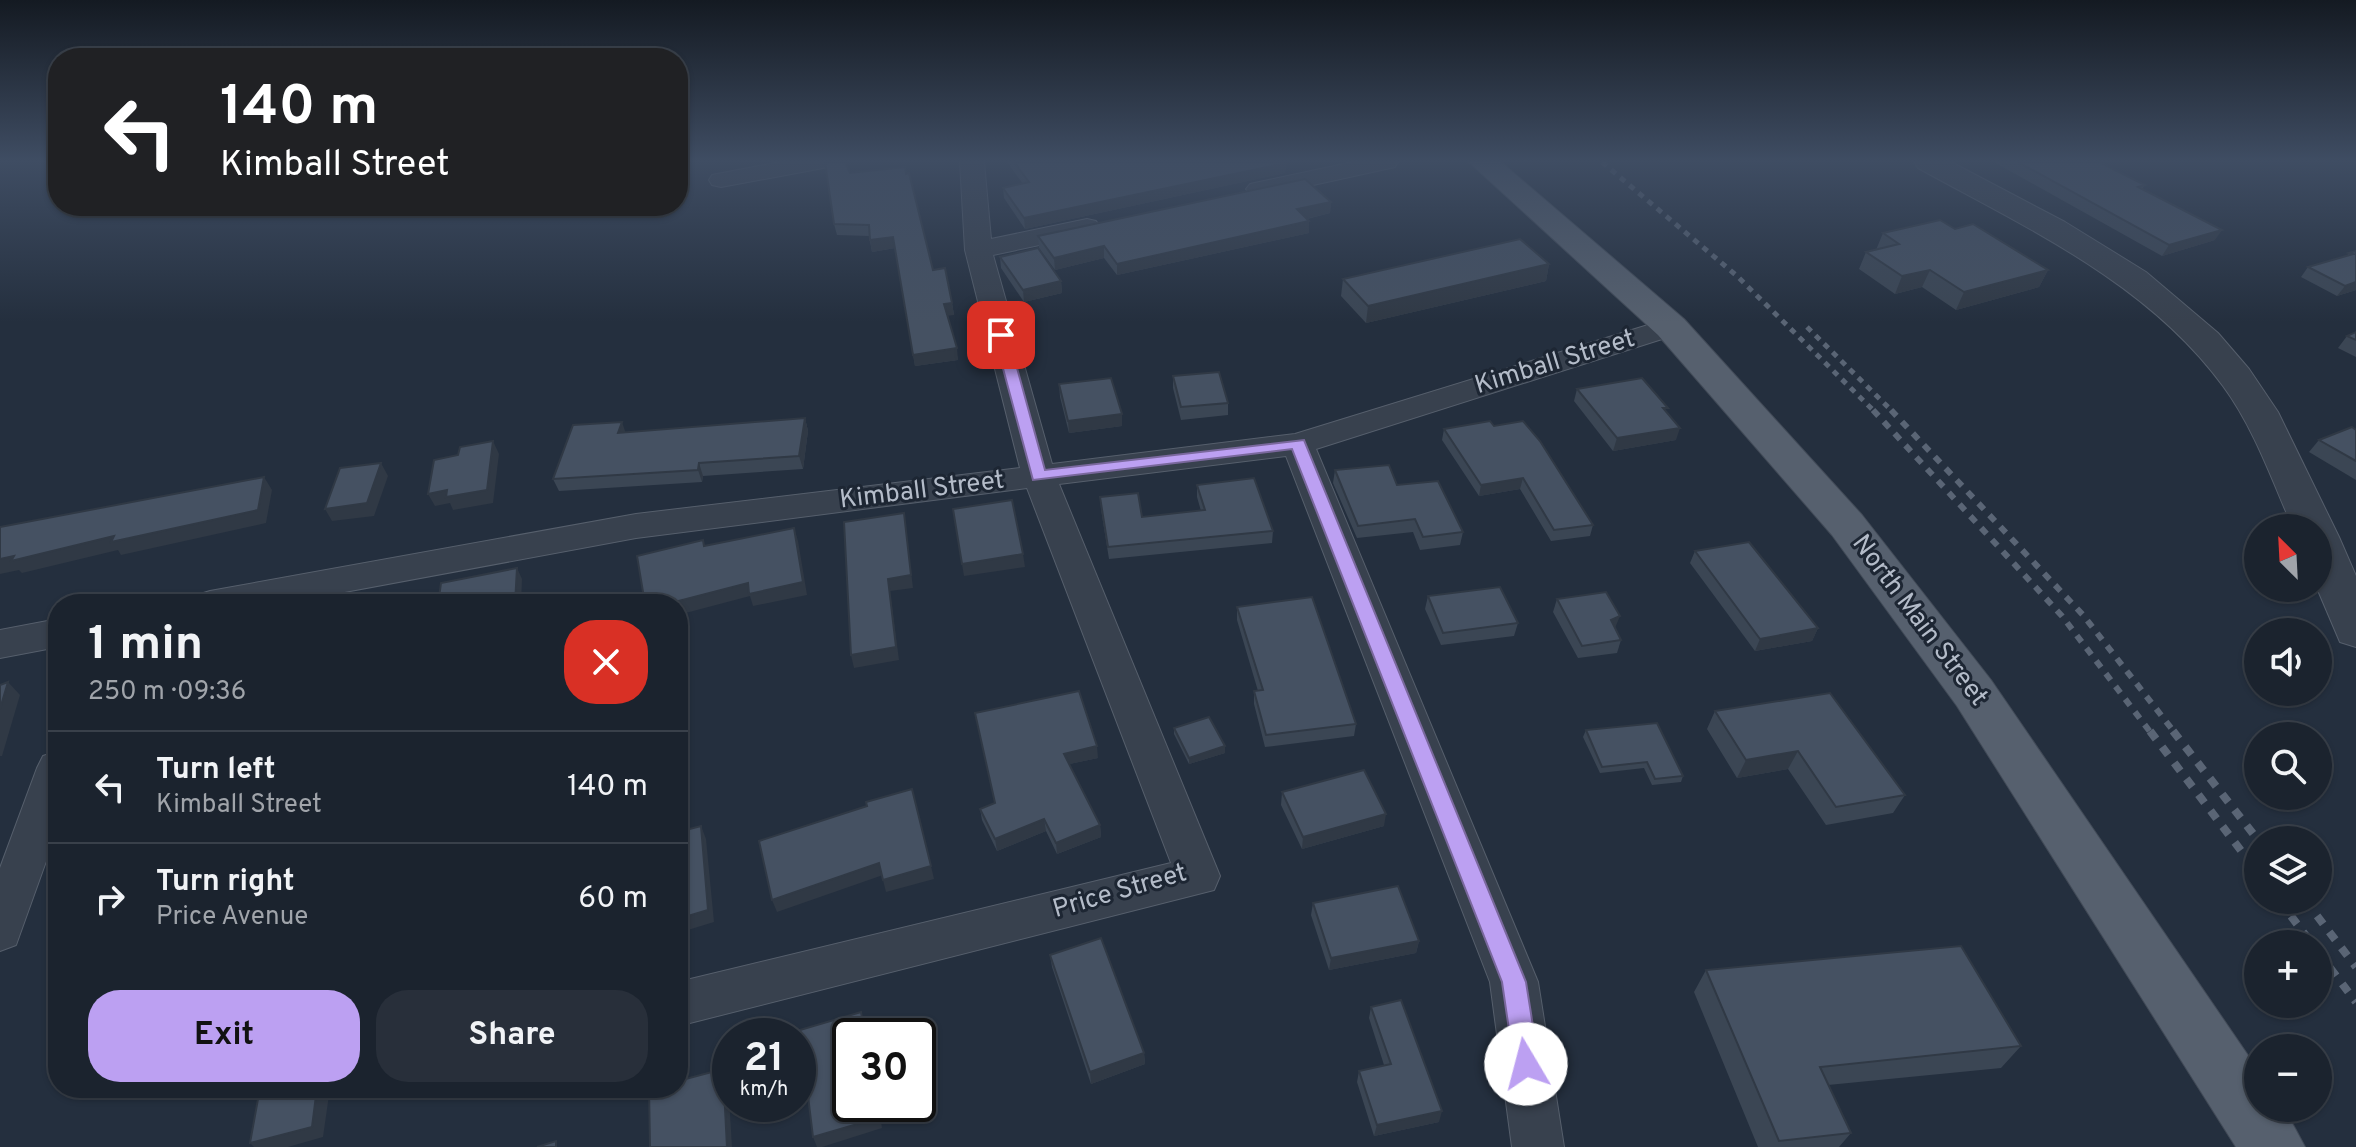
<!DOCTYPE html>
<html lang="en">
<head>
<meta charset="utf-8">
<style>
  :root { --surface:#1b232e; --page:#282f3a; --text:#f1f3f6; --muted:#a0a4aa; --line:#39404a; --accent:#bca0f2 }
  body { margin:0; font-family:Overpass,sans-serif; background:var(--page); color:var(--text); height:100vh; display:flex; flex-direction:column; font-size:30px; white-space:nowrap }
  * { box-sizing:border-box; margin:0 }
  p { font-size:26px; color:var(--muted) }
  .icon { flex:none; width:44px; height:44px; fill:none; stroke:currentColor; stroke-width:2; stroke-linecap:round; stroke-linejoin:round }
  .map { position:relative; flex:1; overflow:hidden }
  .panel { position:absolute; left:48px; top:594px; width:640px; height:504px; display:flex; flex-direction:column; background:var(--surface); border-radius:32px; box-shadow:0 2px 6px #0004,0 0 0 2px var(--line) }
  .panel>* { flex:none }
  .hud { position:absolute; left:48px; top:48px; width:640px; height:168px; border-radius:32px; box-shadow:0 2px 6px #0004,0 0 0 2px var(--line); background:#202124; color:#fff; overflow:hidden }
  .needle { width:52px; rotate:336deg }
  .controls { position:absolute; left:2244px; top:514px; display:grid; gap:16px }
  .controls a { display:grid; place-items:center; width:88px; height:88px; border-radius:50%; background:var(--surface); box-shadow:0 2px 6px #0004,0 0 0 2px var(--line); font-size:40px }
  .speed { position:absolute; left:712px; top:1018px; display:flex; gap:16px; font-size:40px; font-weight:700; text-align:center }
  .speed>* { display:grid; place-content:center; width:104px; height:104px; border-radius:50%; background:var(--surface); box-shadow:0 2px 6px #0004,0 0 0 2px var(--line); line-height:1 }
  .speed small { font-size:20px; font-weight:400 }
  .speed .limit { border:4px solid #111; border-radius:12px; background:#fff; color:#111 }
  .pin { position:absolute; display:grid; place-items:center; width:68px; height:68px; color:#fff; margin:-34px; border-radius:16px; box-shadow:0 4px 12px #0006 }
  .me { position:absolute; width:88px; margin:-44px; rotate:352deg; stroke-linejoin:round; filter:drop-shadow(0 0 6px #0008) }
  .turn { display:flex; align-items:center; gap:28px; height:168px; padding:0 40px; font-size:36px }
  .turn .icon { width:104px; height:104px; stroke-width:2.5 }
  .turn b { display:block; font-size:56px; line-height:68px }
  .round { display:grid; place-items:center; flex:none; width:84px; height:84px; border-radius:32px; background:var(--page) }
  .summary { display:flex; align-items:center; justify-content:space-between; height:136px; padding:0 40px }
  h1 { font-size:48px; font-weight:700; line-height:60px }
  .cta { display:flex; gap:16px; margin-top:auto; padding:16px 40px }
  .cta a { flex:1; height:92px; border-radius:32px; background:var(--accent); color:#111; font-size:32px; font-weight:700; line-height:92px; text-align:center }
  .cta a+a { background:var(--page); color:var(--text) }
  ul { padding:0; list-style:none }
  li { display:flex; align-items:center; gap:24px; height:112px; padding:0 40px; border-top:2px solid var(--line) }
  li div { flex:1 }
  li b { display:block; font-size:30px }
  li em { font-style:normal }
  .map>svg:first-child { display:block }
</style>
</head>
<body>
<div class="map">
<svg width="2356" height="1147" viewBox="0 0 2356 1147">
  <rect width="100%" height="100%" fill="#242f3e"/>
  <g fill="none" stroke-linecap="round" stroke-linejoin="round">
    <defs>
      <g id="minor">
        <path d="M780,162H830L827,167L818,169L721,187L712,185L709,180L712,175Z"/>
        <path d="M960,162H984L991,239L1087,219L1096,221L1100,227L1096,233L993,255L1052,464L1295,434L1661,321L1671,318L1681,321L1685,327L1681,333L1316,449L1538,982L1564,1147H1512L1490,982L1286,456L1059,484L1220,876L1214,890L678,1026V982L1171,863L1027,488L636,538L280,604H192L197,595L210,591L636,514L1020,468L965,250Z"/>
        <path d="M1353,162H1398L1395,167L1386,169L1259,197L1250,194L1246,189L1250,184Z"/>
        <path d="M58,619V647L0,658V630Z"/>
        <path d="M58,751V828L16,945L0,951V868L37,768L43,756Z"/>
      </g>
      <path id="tertiary" d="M1914,162H1951L2065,222L2146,272L2218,333L2249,369L2278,412L2339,537L2356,576V647L2340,642L2317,588L2318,528H2293C2272,480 2254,428 2223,386C2148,283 2027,228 1918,168Z"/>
      <path id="primary" d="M1469,162H1501L1684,319L1862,515L1991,680L2258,1070V1108H2284L2305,1147H2236L1957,706L1832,535L1658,335Z"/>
    </defs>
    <use href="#minor" stroke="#565f6c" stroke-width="2"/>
    <use href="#tertiary" stroke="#565f6c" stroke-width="2"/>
    <use href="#primary" stroke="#414a57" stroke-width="2"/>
    <use href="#minor" fill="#38414e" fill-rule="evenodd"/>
    <use href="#tertiary" fill="#38414e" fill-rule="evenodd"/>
    <use href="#primary" fill="#56606e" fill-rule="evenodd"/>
    <g stroke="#5a6575" stroke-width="5" stroke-dasharray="6 6" stroke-linecap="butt">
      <path d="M1602,162L1737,276L1875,412"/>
      <path d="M1807,327L1893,412"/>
    </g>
    <g stroke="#5a6575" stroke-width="6" stroke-dasharray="8 8" stroke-linecap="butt">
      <path d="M1873,410L2062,616L2151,733"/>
      <path d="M1891,410L2083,615L2175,733"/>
    </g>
    <g stroke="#5a6575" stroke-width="8" stroke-dasharray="10 10" stroke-linecap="butt">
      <path d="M2150,731L2258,873"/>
      <path d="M2173,731L2258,840"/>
      <path d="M2279,900L2312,944"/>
      <path d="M2305,900L2356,967"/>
      <path d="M2318,952L2356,1002"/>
    </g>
  </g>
  <g fill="#3b4654">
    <path d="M1007,162H1285L1286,163L1285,173L1025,229L1004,198L1003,188L1023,184Z"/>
    <path d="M1994,162H2099L2145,185L2142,189L2215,240L2162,256Z"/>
    <path d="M850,173L933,270L952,303L954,315H948L958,360L915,366L895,248L872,252L869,236L837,235L834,224Z"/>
    <path d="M1331,202L1330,213L1307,219L1309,221V233L1117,275L1104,258L1055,270L1039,248L1038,236Z"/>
    <path d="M1955,229L2048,270L2039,287L1956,310L1922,287L1895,294L1859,269L1866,252L1876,250L1883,233Z"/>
    <path d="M2356,251V290L2337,296L2301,277L2308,267L2347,256L2349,253Z"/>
    <path d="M1000,257L1061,281L1062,293L1024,302L1001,268Z"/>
    <path d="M1549,264L1546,281L1366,323L1341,296L1343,279Z"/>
    <path d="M2356,332V357L2338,348L2347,336Z"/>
    <path d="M1173,376L1228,403V415L1181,420L1173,388Z"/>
    <path d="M1059,384L1122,414V426L1069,433L1060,397Z"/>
    <path d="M1577,389L1666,412L1676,440L1613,451L1574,401Z"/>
    <path d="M805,418L808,431L803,469L703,476L702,482L559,491L553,479L626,432Z"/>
    <path d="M1494,426L1593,525L1590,536L1551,541L1520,489L1479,496L1442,440L1444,429Z"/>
    <path d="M2356,430V480L2309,452L2319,440Z"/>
    <path d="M1335,470L1397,485L1463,532L1460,545L1420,550L1413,532L1357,538L1333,483Z"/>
    <path d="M1197,485L1273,531L1272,543L1109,559L1101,509L1100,497L1142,517L1201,511L1197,497Z"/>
    <path d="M1695,551L1818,628L1812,641L1755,651L1690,563Z"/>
    <path d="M1428,596L1518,623L1514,636L1441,645L1425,609Z"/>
    <path d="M1557,599L1615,629L1621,640L1617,653L1578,658L1553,612Z"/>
    <path d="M1237,607L1356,724L1354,736L1265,747L1254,704V691H1258L1237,620Z"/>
    <path d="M1715,711L1905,795L1893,813L1826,825L1788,769L1737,778L1707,729Z"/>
    <path d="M975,713L1098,758L1069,764L1100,825L1101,837L1057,854L1046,831L997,851L982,820L980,809L995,803Z"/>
    <path d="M1174,728L1225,746V753L1189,764L1174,734Z"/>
    <path d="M1586,730L1683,776L1681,782L1652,785L1644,768L1600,773L1583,737Z"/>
    <path d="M1282,792L1384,826L1302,849L1281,805Z"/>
    <path d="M1313,903L1419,941L1416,953L1329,970L1311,915Z"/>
    <path d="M1050,955L1144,1053L1145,1064L1091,1084L1052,967Z"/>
    <path d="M1706,970L2021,1046L2001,1068L1828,1085L1851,1133L1839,1147H1758L1694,992Z"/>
    <path d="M1371,1007L1439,1122L1374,1136L1357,1082L1359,1071L1384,1065L1369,1018Z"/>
  </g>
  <g fill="#303945">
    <path d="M1286,163L1285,173L1025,229L1024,218Z"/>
    <path d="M1331,202L1330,213L1297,221V209Z"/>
    <path d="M1309,221V233L1117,275V264Z"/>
    <path d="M2222,230L2215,240L2162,256L2169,245Z"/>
    <path d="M893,237L895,248L872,252L870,240Z"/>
    <path d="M1104,246V258L1055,270L1054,258Z"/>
    <path d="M1549,264L1546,281L1366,323L1368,306Z"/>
    <path d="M1930,270L1922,287L1895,294L1902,276Z"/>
    <path d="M2048,270L2039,287L1956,310L1964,292Z"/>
    <path d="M1061,281L1062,293L1024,302L1023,290Z"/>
    <path d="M2356,282V290L2337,296L2345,286Z"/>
    <path d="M952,303L954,315L946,316L944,304Z"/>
    <path d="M957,348L958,360L915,366L913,355Z"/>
    <path d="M1122,414V426L1069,433L1068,421Z"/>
    <path d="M805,418L808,431L803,469L799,456Z"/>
    <path d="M622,422L626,434L618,433Z"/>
    <path d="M1680,428L1676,440L1613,451L1617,438Z"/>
    <path d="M493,441L499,454L493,503L453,510L450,503L435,506L428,494Z"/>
    <path d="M381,463L388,476L374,516L332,521L325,509Z"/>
    <path d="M699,463L703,476L702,482L698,470Z"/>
    <path d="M264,477L272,490L266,523L121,555L118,550L22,573L19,570L0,574V559Z"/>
    <path d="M1523,478L1520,489L1479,496L1481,485Z"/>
    <path d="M904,513L913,588L890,591L899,660L854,668L851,655L888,579Z"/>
    <path d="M794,528L798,541L807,595L753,606L750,596L678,615V604H667Z"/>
    <path d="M1023,554L1025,567L964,576L962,564Z"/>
    <path d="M517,568L522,579L521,604H515Z"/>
    <path d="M1620,616L1615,628L1611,620Z"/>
    <path d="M1818,628L1812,641L1755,651L1760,639Z"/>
    <path d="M8,682L20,695L2,756H0V709Z"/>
    <path d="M1097,746L1098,758L1065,765L1064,754Z"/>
    <path d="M1225,746V753L1189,764V758Z"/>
    <path d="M1798,751L1788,769L1737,778L1746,760Z"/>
    <path d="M1386,814L1384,826L1302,849L1303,837Z"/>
    <path d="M1044,819L1046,831L997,851L995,839Z"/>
    <path d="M1100,825L1101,837L1057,854L1056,843Z"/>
    <path d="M701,826L706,839L714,922L678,933V919Z"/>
    <path d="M879,863L883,875L777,912L772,900Z"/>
    <path d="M931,866L934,879L886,892L883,880Z"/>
    <path d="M1419,941L1416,953L1329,970L1331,958Z"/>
    <path d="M861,1012L865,1024L867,1036H865Z"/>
    <path d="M1144,1053L1145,1064L1091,1084L1090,1072Z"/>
    <path d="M723,1069L728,1080L732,1147H727Z"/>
    <path d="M317,1088H330L323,1137L288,1147H254L250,1143Z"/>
    <path d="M876,1104H878L882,1128L822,1147H817L813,1137Z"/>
    <path d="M1442,1111L1439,1122L1374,1136L1377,1125Z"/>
  </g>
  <g fill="#455162" stroke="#303945" stroke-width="2">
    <path d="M825,162H845L850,173L905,167L906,174L909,173L933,270L945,268L952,303L944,304L957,348L913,355L893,237L870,240L869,225L834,224Z"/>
    <path d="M1014,162H1285L1286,163L1024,218L1003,188L1029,182Z"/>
    <path d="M2018,162H2099L2145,185L2138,187L2222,230L2169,245Z"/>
    <path d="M1305,179L1331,202L1297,209L1309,221L1117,264L1104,246L1054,258L1038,236Z"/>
    <path d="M1940,220L1955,229L1973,224L2048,270L1964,292L1930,270L1902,276L1866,252L1899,244L1883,233Z"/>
    <path d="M1520,239L1549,264L1368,306L1343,279Z"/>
    <path d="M1038,248L1061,281L1023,290L1000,257Z"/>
    <path d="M2356,251V282L2345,286L2308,267L2353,254L2349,253Z"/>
    <path d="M2356,332V340L2347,336Z"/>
    <path d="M1219,372L1228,403L1181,407L1173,376Z"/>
    <path d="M1111,378L1122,414L1068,421L1059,384Z"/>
    <path d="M1642,378L1668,408H1663L1680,428L1617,438L1577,389Z"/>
    <path d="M805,418L799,456L699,463L698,470L553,479L573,425L622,422L618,433Z"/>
    <path d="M1490,421L1494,426L1523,421L1540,441L1593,525L1554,530L1523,478L1481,485L1444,429Z"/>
    <path d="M2352,427L2356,430V461L2319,440Z"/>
    <path d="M493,441L487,490L446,497L447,490L428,494L434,460L458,455L460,447Z"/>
    <path d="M381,463L367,503L325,509L340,468Z"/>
    <path d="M1389,465L1397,485L1438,481L1463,532L1423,537L1415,519L1358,526L1335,470Z"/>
    <path d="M264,477L258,510L111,542L114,536L11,561L14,556L0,559V527Z"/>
    <path d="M1254,478L1273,531L1108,547L1100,497L1138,493L1142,517L1205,510L1197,485Z"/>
    <path d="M1012,500L1023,554L962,564L953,509Z"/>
    <path d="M904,513L911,575L888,579L896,647L851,655L844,522Z"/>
    <path d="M794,528L803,582L749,594L748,583L667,604H645L637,556L703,540L704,546Z"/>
    <path d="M1749,542L1818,628L1760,639L1695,551Z"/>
    <path d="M517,568L515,604H438L441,583Z"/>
    <path d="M1500,587L1518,623L1443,633L1428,596Z"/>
    <path d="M1606,592L1620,616L1611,620L1621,640L1582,646L1557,599Z"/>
    <path d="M1312,597L1356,724L1266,735L1254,691L1263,690L1237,607Z"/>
    <path d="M8,682L0,709V685Z"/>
    <path d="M1079,691L1097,746L1064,754L1100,825L1056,843L1044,819L995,839L980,809L995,803L975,713Z"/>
    <path d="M1830,693L1905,795L1836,807L1798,751L1746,760L1715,711Z"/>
    <path d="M1209,717L1225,746L1189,758L1174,728Z"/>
    <path d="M1657,723L1683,776L1655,779L1647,762L1602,767L1586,730Z"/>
    <path d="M1364,770L1386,814L1303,837L1282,792Z"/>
    <path d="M912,789L931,866L883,880L879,863L772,900L759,841L867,806L866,802Z"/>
    <path d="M701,826L708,910L678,919V832Z"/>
    <path d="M1398,886L1419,941L1331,958L1313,903Z"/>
    <path d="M1101,938L1144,1053L1090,1072L1050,955Z"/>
    <path d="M1961,946L2021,1046L1820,1067L1851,1133L1779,1141L1706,970Z"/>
    <path d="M1401,1000L1442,1111L1377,1125L1359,1071L1391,1064L1371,1007Z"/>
    <path d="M861,1012L865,1036H850V1104H876L878,1118L813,1137L800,1030Z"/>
    <path d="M723,1069L727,1147H650L649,1088H678V1081Z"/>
    <path d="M260,1088H317L312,1127L250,1143Z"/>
    <path d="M556,1141V1147H537Z"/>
  </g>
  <linearGradient id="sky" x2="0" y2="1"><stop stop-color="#141a22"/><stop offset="0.5" stop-color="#3f4d63"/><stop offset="1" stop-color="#3f4d63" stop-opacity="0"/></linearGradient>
  <rect width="2356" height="322" fill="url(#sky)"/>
  <path fill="#bca0f2" stroke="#7a689d" stroke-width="2" d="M1001,331L1008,335L1045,470L1304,440L1526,982L1539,1064L1535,1073L1526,1077L1517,1073L1514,1064L1502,982L1292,449L1033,480L994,335Z"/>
  <g text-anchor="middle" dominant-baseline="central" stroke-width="6" stroke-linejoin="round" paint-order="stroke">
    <g font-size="26" fill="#b4bcc9" stroke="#1d2633">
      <text transform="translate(1555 363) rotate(-17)">Kimball Street</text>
      <text transform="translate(922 491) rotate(-7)">Kimball Street</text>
      <text transform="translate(1919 621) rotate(53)">North Main Street</text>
      <text transform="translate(1120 892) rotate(-16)">Price Street</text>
    </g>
  </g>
</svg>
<div class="controls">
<a><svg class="needle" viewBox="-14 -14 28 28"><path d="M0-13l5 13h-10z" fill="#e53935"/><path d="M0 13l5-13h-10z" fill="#a0a4aa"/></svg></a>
<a><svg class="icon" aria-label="sound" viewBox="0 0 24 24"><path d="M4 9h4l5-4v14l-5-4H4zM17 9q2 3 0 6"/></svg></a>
<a><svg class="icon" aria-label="search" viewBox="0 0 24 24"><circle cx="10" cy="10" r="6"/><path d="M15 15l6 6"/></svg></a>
<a><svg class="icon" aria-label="layers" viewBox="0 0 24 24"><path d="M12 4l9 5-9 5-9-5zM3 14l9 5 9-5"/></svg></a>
<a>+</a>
<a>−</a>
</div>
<div class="speed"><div>21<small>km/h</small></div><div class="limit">30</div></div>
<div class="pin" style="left:1001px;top:335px;background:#d93025"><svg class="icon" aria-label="arrive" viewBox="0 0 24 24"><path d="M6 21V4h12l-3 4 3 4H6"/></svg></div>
<svg class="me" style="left:1526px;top:1064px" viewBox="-20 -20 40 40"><circle r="19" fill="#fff"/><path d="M0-13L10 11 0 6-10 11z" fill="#bca0f2"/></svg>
<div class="hud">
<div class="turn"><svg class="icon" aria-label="left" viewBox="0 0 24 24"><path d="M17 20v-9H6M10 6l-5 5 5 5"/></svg><div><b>140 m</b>Kimball Street</div></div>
</div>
<section class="panel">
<div class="summary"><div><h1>1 min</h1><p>250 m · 09:36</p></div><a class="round" style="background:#d93025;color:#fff"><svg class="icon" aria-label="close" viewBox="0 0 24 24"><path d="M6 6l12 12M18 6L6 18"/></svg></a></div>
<ul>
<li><svg class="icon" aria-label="left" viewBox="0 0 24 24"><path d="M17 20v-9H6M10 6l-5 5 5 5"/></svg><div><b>Turn left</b><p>Kimball Street</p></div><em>140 m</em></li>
<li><svg class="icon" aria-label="right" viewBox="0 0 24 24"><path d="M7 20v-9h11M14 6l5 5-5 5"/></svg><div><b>Turn right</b><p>Price Avenue</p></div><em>60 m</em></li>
</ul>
<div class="cta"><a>Exit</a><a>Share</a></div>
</section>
</div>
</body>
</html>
